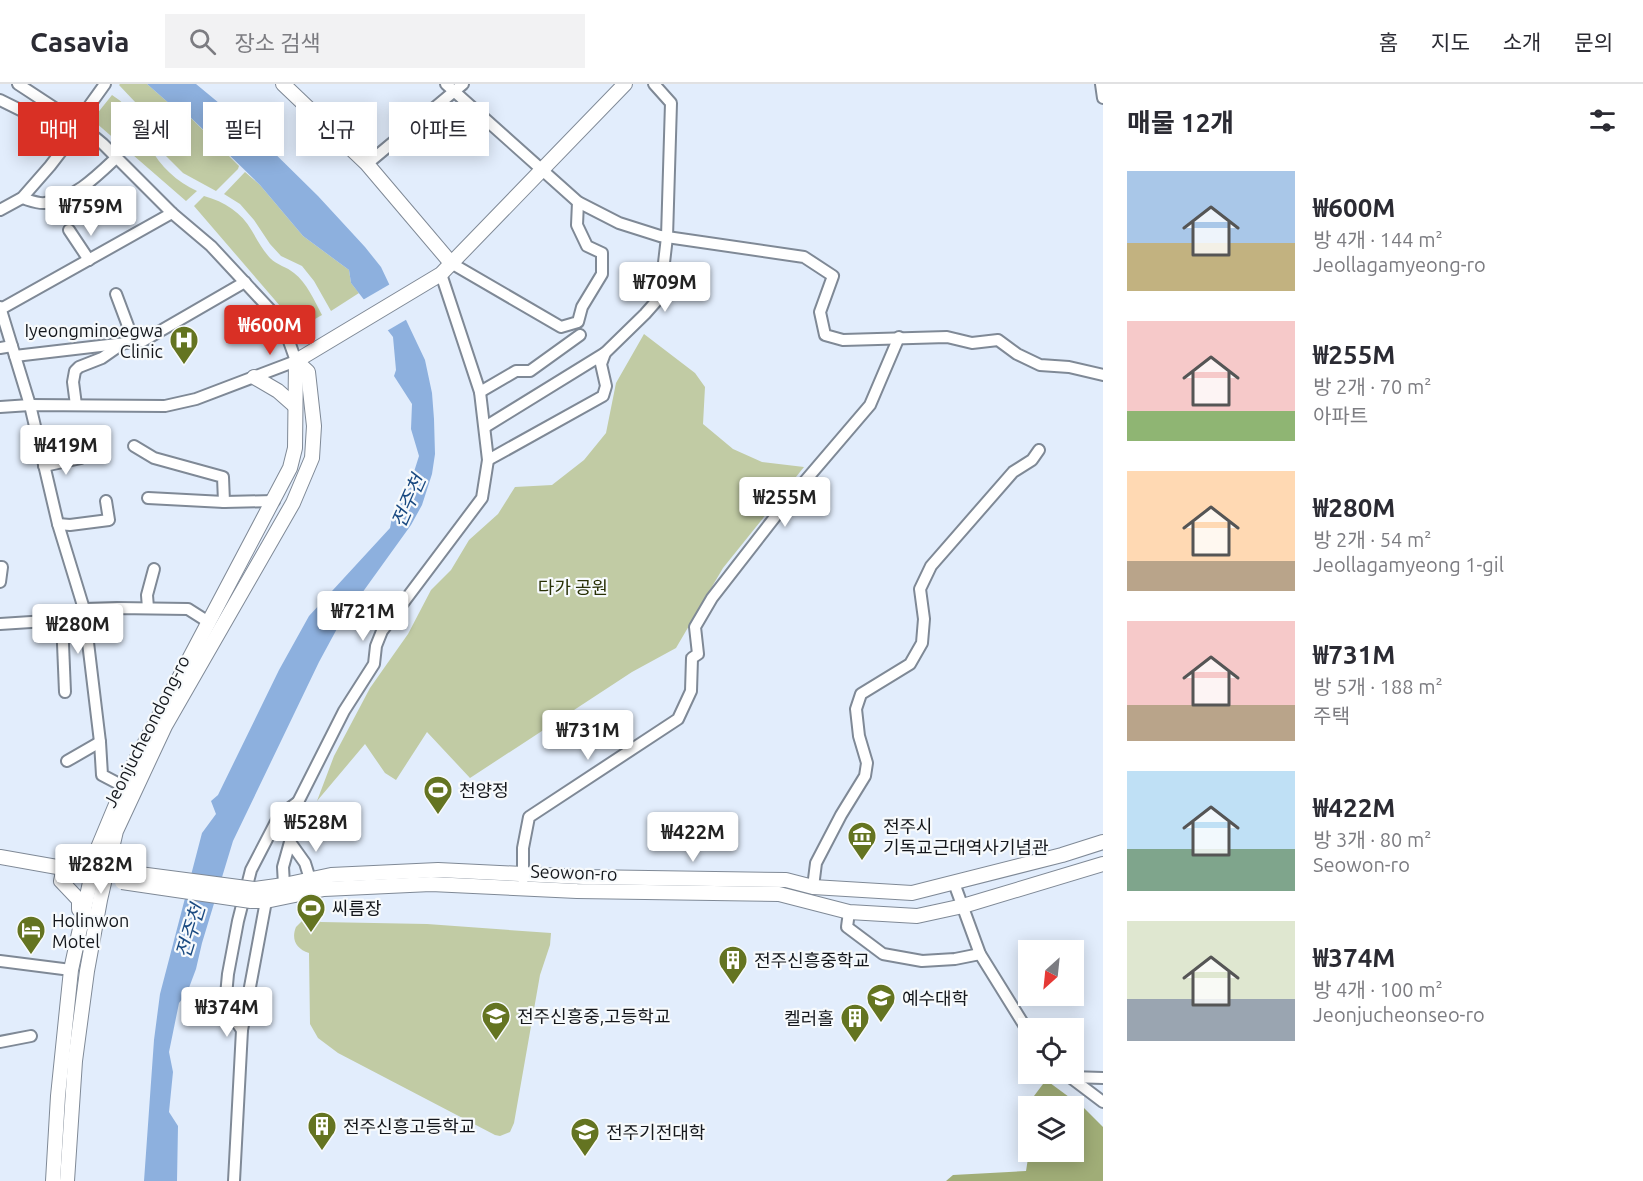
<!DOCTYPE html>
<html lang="ko">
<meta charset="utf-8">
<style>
:root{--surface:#fff;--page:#f2f2f3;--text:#2b2b33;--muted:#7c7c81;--line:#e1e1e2;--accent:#d93025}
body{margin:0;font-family:Ubuntu,"Noto Sans KR",sans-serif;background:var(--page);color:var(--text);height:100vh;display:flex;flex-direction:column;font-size:22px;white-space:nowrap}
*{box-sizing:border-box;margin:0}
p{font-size:20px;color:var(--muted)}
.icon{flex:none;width:33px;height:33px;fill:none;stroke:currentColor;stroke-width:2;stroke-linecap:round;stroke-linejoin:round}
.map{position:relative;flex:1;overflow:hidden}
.sheet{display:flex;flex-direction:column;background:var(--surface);width:540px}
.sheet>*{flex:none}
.hud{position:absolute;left:18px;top:18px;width:570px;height:54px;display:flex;gap:12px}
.needle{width:39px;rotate:207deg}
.fabs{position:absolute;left:1018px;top:856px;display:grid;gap:12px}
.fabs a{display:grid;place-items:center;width:66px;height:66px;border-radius:0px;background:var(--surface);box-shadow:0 3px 15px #0003;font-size:30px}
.price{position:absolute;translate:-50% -51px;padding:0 14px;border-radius:6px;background:#fff;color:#222;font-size:20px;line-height:39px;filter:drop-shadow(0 2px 3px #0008)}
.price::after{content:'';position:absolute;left:50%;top:36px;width:18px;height:14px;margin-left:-9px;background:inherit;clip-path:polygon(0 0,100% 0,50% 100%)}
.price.active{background:var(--accent);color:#fff}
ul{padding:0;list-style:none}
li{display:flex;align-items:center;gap:18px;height:150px;padding:0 24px}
li span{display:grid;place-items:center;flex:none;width:168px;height:120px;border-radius:0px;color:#555}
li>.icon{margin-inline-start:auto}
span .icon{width:72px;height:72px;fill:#fffc;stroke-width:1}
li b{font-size:26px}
h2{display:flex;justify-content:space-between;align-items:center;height:72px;padding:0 24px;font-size:26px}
.chip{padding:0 21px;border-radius:0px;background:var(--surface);box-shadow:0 3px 15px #0003;font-size:21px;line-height:54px}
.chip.active{background:var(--accent);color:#fff}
header{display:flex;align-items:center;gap:36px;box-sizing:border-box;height:84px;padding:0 30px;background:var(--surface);border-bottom:2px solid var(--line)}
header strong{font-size:28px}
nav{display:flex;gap:33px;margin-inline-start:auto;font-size:21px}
.search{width:420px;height:54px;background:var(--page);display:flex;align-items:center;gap:15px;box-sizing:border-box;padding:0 21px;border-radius:0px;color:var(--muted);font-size:22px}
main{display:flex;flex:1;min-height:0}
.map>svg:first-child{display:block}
</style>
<header>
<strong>Casavia</strong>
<div class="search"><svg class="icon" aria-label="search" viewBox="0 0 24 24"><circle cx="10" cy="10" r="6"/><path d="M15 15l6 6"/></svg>장소 검색</div>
<nav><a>홈</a><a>지도</a><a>소개</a><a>문의</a></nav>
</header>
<main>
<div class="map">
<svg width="1103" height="1097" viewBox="0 0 1103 1097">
<rect width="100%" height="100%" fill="#e2edfc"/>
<!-- green -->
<g fill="#c1cba4">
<path d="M 120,0 L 147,0 L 171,21 L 183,26 L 239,82 L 238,85 L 216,107 L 183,89 L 163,69 L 136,19 L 119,1 Z"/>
<path d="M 112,11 C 134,25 138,41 150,63 C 160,82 177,98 197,107 L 186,117 L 95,38 L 96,31 Z"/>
<path d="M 245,88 L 260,101 L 303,152 L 349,186 L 351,199 L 359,209 L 331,227 L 314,197 L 302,182 L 281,172 L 270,160 L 254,136 L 240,120 L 224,110 Z"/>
<path d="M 204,112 C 225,118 241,128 252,147 C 258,157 262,165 270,174 C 277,181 287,183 294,189 C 307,199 314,216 322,231 L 299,244 L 194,122 Z"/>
<path d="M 644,250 L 695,289 L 705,303 L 703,340 L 733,365 L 762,378 L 804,383 L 723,484 L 676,564 L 632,588 L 470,694 L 427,648 L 396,696 L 385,689 L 365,660 L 317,717 L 334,672 L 370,604 L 408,550 L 431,506 L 451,486 L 469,456 L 498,430 L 515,403 L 552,401 L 584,376 L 606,349 L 616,299 Z"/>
<path d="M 310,834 L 321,838 L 427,840 L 551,849 L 550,861 L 540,891 L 514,1039 L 510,1048 L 500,1052 L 495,1051 L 338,969 L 318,954 L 310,940 L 309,869 C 296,865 291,855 296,843 L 304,835 Z"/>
</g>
<!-- forest -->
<path fill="#a0ad77" d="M 1046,996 L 1084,1024 L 1103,1043 L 1103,1097 L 946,1097 L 953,1091 L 1026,1087 L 1029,1068 L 1074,1068 L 1074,1023 L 1033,1023 L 1031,1016 Z"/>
<!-- water -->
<path fill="#8db0de" d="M 147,0 L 196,0 L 248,43 L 318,112 L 365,163 L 381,183 L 425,276 L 432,309 L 434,335 L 435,370 L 432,390 L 422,421 L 411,441 L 339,541 L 319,578 L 233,757 L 202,859 L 196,885 L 187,909 L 179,919 L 169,968 L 173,988 L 169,1028 L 178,1042 L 177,1097 L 144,1097 L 154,956 L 160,910 L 202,749 L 216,730 L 211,717 L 218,711 L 279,586 L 309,532 L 390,444 L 393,428 L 406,413 L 419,372 L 411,345 L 412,320 L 394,292 L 396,286 L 393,253 L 351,199 L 349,186 L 303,152 L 260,101 L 183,26 L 171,21 Z"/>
<!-- pier -->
<path fill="#e2edfc" d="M 392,199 L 409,234 L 385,248 L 361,217 Z"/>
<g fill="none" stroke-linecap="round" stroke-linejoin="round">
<!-- minor casing -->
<g stroke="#7f8996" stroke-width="14">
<g id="minor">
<path d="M 446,0 L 578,118 L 619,139 L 660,152 L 804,173 L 833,192 L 820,228 L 825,251 L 843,256 L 947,253 L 972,259 L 998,256 L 1017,270 L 1040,281 L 1069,283 L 1103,291"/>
<path d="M 1101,0 L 1103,14"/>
<path d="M 0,16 L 73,52"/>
<path d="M 367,80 L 463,0"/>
<path d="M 22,114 C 29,116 38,120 45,119 C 74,115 96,93 116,74"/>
<path d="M 0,126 L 22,114 L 50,82 L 73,52 L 82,32 L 105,0"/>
<path d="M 69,146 L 89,176"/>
<path d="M 451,179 L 561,243 L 578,238 L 582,223 L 602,190 L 602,169 L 587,162 L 577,141 L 578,118"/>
<path d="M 116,210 L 134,258"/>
<path d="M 0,223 L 30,321 L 58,440 L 84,525 L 100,658 L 102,691 L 123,702"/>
<path d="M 1,225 L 172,129"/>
<path d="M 0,264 L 12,262"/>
<path d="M 15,272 L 143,257 L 245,198"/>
<path d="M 480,308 L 516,287 L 530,287 L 580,251"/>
<path d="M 76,321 L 73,298 L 75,287 L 79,283 L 102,274 L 122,260"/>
<path d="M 0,323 L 30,321 L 165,322 L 196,315 L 296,277 L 285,246 L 277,233 L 211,162 L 172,129 L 103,60 L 79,40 L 18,0"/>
<path d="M 485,343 L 605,269"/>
<path d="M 134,362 L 154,374 L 223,393 L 224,418"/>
<path d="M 488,376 L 603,312 L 606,302 L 601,280 L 605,269 L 645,230 L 660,213 L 667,153 L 671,19 L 654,0"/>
<path d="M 44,382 L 81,374"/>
<path d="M 148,414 L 224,418 L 274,417"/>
<path d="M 58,440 L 70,441 L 109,436 L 106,417"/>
<path d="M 0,483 L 2,483 L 0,498"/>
<path d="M 148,524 L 147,511 L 154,485"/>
<path d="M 62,536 L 65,608"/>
<path d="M 0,540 L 62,536 L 84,525 L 117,524 L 188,525 L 210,539"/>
<path d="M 67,677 L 100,658"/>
<path d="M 290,758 L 305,779 L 310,795"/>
<path d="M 523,795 L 523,764 L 529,733 L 678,635 L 691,607 L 692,574 L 698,570 L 695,543 L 712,514 L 782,424 L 870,321 L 899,253"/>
<path d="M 954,799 L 980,870 L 1029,949"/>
<path d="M 284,801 L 283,783 L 290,758 L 298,718 L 344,627 L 374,580 L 376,562 L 382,547 L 482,414 L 488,376 L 480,308 L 441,190"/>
<path d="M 813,803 L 816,779 L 841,731 L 865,692 L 867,679 L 859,652 L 856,625 L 861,610 L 910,580 L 922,559 L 924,535 L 920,505 L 931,482 L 1013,388 L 1032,376 L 1039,366"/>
<path d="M 849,828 L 847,843 L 883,870 L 922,877 L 955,875 L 980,870"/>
<path d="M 0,877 L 71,886"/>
<path d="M 242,946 L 225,922 L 228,890 L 238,837 L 251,786 L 279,732 L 298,718"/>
<path d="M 0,958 L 31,952"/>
<path d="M 1066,990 L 1103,1018"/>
<path d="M 1070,993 L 1103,994"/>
<path d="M 234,1097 L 242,946 L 266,817"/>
</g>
</g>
<!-- tertiary casing -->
<g stroke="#7f8996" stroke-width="16">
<g id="tertiary">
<path d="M 283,0 L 367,80 L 451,179"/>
<path d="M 296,277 L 441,190 L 625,0"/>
<path d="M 254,293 L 278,307 L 295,322"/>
<path d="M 0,773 L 91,789 L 98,792"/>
<path d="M 64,784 L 61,797 L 79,816 L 79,825 L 85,827"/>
<path d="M 254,805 L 284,801 L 331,791 L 438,786 L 583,793 L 786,796 L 813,803 L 912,809 L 1062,771 L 1103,758"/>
<path d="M 251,817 L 266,817 L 324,805 L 431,800 L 577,807 L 779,810 L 849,828 L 917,832 L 963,822 L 1103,780"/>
<path d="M 53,1097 L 58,1012 L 71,886 L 97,766 L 130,687 L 290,384 L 295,364 L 296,277"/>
<path d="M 67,1097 L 75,977 L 87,887 L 100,816 L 116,747 L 165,642 L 293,419 L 312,374 L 314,342 L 308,288 L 296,277"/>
</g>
</g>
<!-- minor -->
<use href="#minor" stroke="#fff" stroke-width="10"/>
<!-- tertiary -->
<use href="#tertiary" stroke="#fff" stroke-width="14"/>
<!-- tertiary-bridge casing -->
<g stroke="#7f8996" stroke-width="16" stroke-linecap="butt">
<g id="tertiary-bridge">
<path d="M 124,788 L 254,805"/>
<path d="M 122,798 L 251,817"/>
</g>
</g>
<!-- tertiary-bridge -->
<use href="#tertiary-bridge" stroke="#fff" stroke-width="14"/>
</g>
<!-- icons -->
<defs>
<g id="hospital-pin" transform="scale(1.5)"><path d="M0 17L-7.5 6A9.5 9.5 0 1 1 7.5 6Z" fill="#647421" stroke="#f7fafc"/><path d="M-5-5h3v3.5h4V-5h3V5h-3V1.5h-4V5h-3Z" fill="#fff"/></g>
<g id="stadium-pin" transform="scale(1.5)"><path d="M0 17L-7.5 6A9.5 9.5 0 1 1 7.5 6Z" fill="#647421" stroke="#f7fafc"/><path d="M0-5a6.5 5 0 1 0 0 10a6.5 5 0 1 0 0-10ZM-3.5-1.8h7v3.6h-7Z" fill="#fff"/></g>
<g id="museum-pin" transform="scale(1.5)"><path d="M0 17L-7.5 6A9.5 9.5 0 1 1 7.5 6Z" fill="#647421" stroke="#f7fafc"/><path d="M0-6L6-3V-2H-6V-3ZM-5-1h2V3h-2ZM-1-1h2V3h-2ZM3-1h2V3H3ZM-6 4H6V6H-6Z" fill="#fff"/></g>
<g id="hotel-pin" transform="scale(1.5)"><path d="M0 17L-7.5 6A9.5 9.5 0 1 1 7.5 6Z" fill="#647421" stroke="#f7fafc"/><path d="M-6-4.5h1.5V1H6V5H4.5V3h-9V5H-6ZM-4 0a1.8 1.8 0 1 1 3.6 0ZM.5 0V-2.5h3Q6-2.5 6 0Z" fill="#fff"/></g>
<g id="building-pin" transform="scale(1.5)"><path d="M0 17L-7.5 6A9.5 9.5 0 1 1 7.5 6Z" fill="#647421" stroke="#f7fafc"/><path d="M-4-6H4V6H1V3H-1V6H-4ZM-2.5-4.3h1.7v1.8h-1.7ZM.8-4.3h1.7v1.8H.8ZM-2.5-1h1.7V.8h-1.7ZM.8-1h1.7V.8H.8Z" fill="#fff"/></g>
<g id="university-pin" transform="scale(1.5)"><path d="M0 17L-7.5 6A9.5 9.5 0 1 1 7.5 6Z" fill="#647421" stroke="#f7fafc"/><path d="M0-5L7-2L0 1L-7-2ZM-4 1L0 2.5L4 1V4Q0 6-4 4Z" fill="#fff"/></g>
<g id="school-pin" transform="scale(1.5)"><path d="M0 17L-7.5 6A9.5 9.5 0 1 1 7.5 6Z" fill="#647421" stroke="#f7fafc"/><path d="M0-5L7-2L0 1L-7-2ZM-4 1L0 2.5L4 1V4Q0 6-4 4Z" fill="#fff"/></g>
</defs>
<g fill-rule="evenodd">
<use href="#hospital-pin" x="184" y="256"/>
<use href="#stadium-pin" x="438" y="706"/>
<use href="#museum-pin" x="862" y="752"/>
<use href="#stadium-pin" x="311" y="824"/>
<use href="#hotel-pin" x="31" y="846"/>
<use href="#building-pin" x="733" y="876"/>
<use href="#university-pin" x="881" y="914"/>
<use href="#school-pin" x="496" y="932"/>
<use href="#building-pin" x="855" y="934"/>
<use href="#building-pin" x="322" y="1042"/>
<use href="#university-pin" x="585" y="1048"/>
</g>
<g text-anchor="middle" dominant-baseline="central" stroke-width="4.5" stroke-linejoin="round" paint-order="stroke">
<!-- poi labels -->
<g font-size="18" fill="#14171c" stroke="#f7fafc" text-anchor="start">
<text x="163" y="246" text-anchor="end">Iyeongminoegwa<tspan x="163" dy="21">Clinic</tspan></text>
<text x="459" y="706">천양정</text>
<text x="883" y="742">전주시<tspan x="883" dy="21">기독교근대역사기념관</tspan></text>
<text x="332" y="824">씨름장</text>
<text x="52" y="836">Holinwon<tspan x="52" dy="21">Motel</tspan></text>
<text x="754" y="876">전주신흥중학교</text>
<text x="902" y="914">예수대학</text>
<text x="517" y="932">전주신흥중,고등학교</text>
<text x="834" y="934" text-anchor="end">켈러홀</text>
<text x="343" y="1042">전주신흥고등학교</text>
<text x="606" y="1048">전주기전대학</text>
</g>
<!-- park labels -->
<g font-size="18" fill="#283005" stroke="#f7fafc">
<text x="573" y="503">다가 공원</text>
</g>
<!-- street labels -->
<g font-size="18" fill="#14171c" stroke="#f7fafc">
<text transform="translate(146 647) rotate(-63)">Jeonjucheondong-ro</text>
<text transform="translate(574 788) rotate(2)">Seowon-ro</text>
</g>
<!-- water labels -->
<g font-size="20" font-style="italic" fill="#1a4a81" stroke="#f7fafc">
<text transform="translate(408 417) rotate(-66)">전주천</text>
<text transform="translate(190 847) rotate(-73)">전주천</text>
</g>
</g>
</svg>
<div class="fabs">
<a><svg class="needle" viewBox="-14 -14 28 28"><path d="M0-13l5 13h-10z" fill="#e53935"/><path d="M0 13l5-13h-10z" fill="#7c7c81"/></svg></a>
<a><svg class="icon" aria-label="locate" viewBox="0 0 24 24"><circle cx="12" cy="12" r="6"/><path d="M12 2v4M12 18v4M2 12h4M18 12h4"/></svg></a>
<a><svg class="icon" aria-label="layers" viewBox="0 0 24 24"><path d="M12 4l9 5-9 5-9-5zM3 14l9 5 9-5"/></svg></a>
</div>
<b class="price" style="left:91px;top:153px">₩759M</b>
<b class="price" style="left:665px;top:229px">₩709M</b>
<b class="price active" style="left:270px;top:272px">₩600M</b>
<b class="price" style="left:66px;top:392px">₩419M</b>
<b class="price" style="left:785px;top:444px">₩255M</b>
<b class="price" style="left:363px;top:558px">₩721M</b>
<b class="price" style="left:78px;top:571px">₩280M</b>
<b class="price" style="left:588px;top:677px">₩731M</b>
<b class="price" style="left:316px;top:769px">₩528M</b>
<b class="price" style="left:693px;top:779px">₩422M</b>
<b class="price" style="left:101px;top:811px">₩282M</b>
<b class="price" style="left:227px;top:954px">₩374M</b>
<div class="hud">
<a class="chip active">매매</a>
<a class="chip">월세</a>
<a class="chip">필터</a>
<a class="chip">신규</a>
<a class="chip">아파트</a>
</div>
</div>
<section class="sheet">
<h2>매물 12개<svg class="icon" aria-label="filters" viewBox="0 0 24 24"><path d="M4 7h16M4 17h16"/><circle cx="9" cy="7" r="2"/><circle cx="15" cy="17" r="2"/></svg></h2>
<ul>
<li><span style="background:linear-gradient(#a9c7e8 60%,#c2b280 0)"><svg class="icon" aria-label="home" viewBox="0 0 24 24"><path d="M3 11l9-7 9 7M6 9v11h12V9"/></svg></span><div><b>₩600M</b><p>방 4개 · 144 m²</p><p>Jeollagamyeong-ro</p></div></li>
<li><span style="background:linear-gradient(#f6c9c9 75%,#8fb573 0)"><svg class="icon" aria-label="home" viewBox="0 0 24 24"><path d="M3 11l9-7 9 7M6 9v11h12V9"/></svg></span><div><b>₩255M</b><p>방 2개 · 70 m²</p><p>아파트</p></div></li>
<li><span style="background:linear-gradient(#ffd9b3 75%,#b9a48a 0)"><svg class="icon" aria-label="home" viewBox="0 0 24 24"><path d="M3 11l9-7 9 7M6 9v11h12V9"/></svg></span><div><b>₩280M</b><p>방 2개 · 54 m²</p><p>Jeollagamyeong 1-gil</p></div></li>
<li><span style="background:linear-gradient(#f6c9c9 70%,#b9a48a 0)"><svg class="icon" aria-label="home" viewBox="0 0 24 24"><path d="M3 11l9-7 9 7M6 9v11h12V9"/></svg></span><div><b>₩731M</b><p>방 5개 · 188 m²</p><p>주택</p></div></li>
<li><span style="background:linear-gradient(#bfe0f5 65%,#7fa58c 0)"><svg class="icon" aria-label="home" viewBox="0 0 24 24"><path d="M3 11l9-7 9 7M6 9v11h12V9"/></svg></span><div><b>₩422M</b><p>방 3개 · 80 m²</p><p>Seowon-ro</p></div></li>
<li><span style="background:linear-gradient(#dfe7d0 65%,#9aa5b1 0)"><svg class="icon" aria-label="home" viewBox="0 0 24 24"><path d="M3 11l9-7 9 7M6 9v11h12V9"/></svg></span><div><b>₩374M</b><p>방 4개 · 100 m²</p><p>Jeonjucheonseo-ro</p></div></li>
</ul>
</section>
</main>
